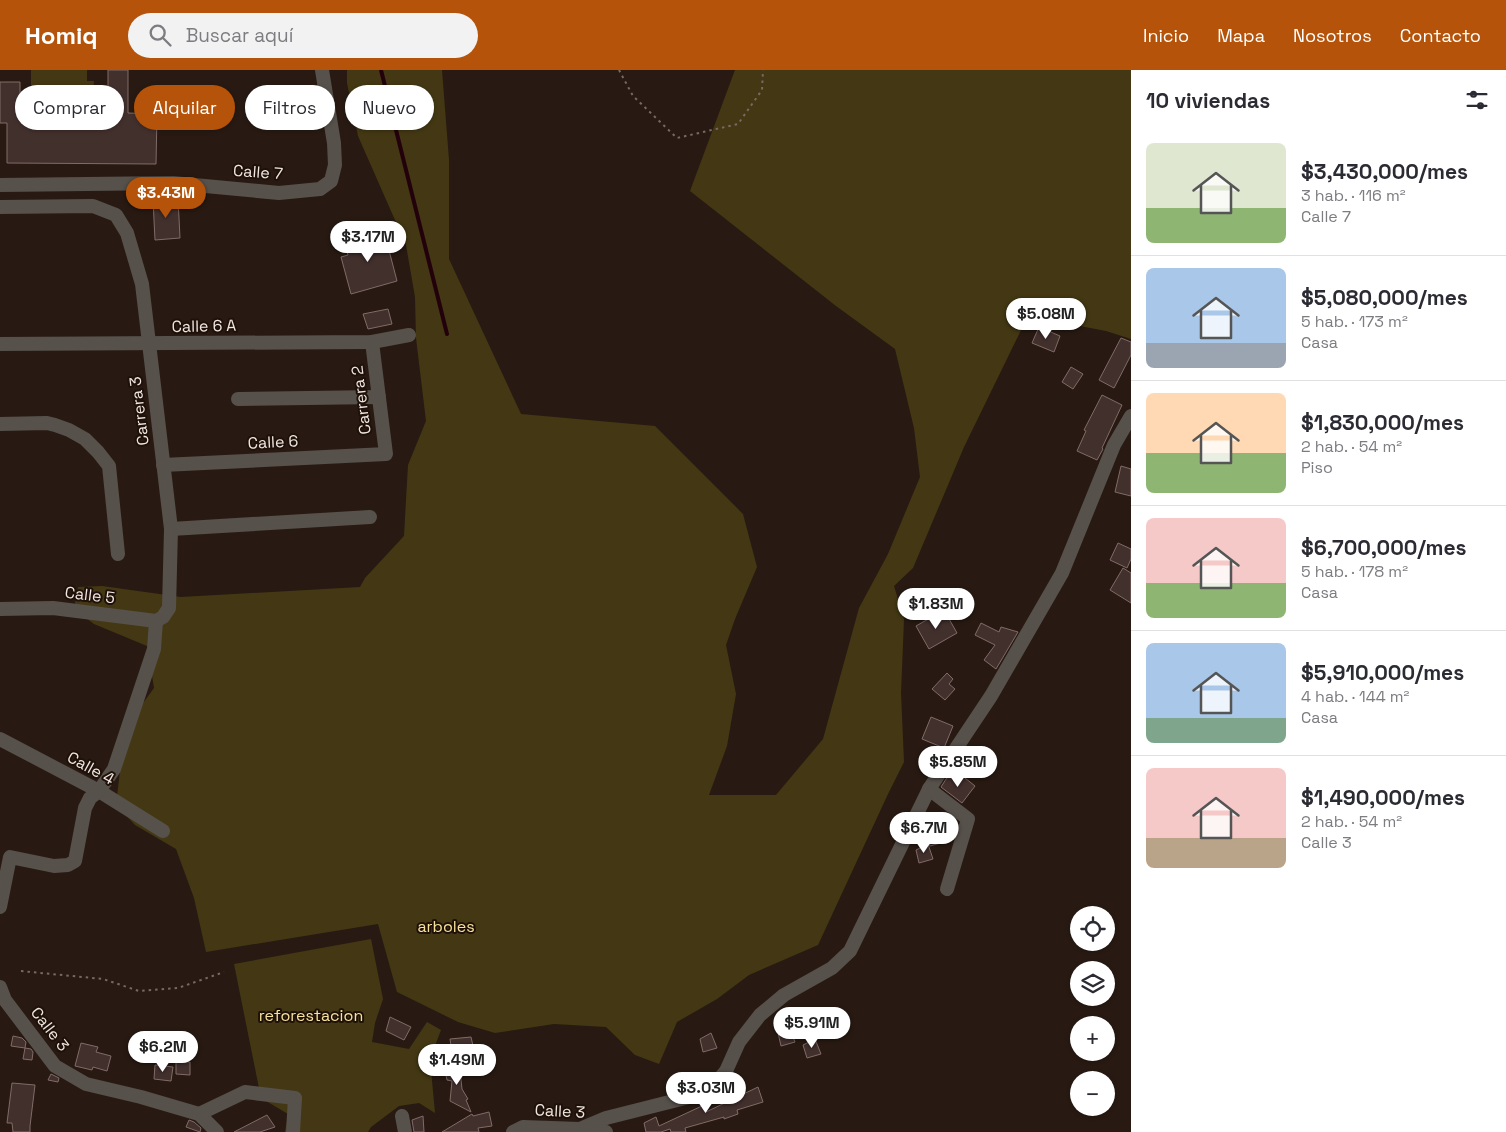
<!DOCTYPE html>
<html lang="es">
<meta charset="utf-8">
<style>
:root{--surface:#fff;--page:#f2f2f3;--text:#2b2b33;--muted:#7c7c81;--line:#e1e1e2;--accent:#b45309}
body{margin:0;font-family:"Space Grotesk",sans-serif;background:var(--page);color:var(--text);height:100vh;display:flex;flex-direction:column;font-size:19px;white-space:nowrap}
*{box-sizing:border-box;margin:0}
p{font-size:16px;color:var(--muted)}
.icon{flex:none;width:28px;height:28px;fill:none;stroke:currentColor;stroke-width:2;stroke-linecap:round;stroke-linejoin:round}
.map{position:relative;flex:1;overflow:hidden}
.details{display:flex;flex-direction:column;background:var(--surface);width:375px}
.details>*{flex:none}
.hud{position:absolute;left:15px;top:15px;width:475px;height:45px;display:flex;gap:10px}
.buttons{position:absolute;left:1070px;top:836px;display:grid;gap:10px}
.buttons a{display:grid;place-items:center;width:45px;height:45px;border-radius:50%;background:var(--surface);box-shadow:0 1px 4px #0004;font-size:25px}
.price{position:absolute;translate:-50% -42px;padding:0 11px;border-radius:18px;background:#fff;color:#222;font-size:16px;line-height:32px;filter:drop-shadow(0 1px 2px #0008)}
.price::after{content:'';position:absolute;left:50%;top:30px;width:15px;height:11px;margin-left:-8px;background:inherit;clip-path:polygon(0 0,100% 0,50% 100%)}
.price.active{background:var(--accent);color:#fff}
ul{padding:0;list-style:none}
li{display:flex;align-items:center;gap:15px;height:125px;padding:0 15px}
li+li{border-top:1px solid var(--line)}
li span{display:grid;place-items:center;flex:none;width:140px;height:100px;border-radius:8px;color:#555}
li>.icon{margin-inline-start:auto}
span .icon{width:60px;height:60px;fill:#fffc;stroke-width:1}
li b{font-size:21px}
h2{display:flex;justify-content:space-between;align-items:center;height:60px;padding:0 15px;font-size:21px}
.chip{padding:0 18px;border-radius:22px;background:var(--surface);box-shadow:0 1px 4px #0004;font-size:18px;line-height:45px}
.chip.active{background:var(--accent);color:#fff}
header{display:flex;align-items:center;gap:30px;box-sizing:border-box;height:70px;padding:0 25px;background:var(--accent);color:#fff}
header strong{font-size:24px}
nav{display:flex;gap:28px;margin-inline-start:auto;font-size:18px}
.search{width:350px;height:45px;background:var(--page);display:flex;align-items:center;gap:12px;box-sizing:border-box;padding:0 18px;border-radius:28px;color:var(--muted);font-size:19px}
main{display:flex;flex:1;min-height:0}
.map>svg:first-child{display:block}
</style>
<header>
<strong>Homiq</strong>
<div class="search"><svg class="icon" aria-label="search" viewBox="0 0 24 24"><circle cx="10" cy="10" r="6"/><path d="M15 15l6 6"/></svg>Buscar aquí</div>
<nav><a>Inicio</a><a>Mapa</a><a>Nosotros</a><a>Contacto</a></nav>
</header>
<main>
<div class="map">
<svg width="1131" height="1062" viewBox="0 0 1131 1062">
<rect width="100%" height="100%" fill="#281a12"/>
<!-- green -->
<g fill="#433813">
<path d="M 31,0 L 87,0 L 87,11 L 94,11 L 93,23 L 75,41 L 45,40 L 44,34 L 31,24 Z"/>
<path d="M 347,0 L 442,0 L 449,90 L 449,189 L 521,344 L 655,356 L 743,444 L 757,497 L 735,549 L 726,575 L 736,624 L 727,676 L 709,725 L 776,725 L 823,669 L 859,538 L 888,484 L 920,407 L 914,358 L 895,279 L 836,236 L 690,121 L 735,0 L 1131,0 L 1131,269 L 1106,261 L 1080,256 L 1024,254 L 964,377 L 913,498 L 894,516 L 904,549 L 901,623 L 904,692 L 888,724 L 818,875 L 749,905 L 717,929 L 677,952 L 659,994 L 635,985 L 606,957 L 554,954 L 495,963 L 458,952 L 397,922 L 378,854 L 206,882 L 194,828 L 176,779 L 135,755 L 116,735 L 120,701 L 133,647 L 154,618 L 147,576 L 94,554 L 74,539 L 78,517 L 102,516 L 181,527 L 360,517 L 365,508 L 404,466 L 408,395 L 426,351 L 416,268 L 415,227 L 406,175 L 358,66 L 347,13 Z"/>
<path d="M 371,869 L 383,929 L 375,953 L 372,972 L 409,979 L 427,952 L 441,960 L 430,989 L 435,1043 L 419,1033 L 399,1036 L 371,1057 L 368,1062 L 285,1062 L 288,1044 L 261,1028 L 234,894 Z"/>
</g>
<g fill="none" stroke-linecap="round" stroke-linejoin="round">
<!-- stream -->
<path stroke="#23010c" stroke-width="4" d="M 381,0 L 447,264"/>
</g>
<!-- building -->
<g fill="#42302d" stroke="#806b69">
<path d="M 108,0 L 128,0 L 128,43 L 157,44 L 156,94 L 7,93 L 7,53 L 0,53 L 0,12 L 20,12 L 20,40 L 108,41 Z"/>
<path d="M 178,128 L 180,168 L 155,170 L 153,130 Z"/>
<path d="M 370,162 L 372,169 L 385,165 L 397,211 L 351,224 L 341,187 L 348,185 L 343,169 Z"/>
<path d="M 388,239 L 392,254 L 368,259 L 363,244 Z"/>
<path d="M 1039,257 L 1060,266 L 1054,282 L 1032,273 Z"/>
<path d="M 1121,268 L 1131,272 L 1131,285 L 1114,318 L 1099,310 Z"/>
<path d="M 1071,297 L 1083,304 L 1073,319 L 1062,312 Z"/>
<path d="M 1102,325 L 1122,335 L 1102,378 L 1103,379 L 1097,390 L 1077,381 L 1086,361 L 1084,360 Z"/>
<path d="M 1121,396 L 1131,399 L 1131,426 L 1115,422 Z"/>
<path d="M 1118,473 L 1131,479 L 1131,489 L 1127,498 L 1110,490 Z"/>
<path d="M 1123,498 L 1131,503 L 1131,533 L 1110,520 Z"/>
<path d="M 944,540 L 957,563 L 929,579 L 916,556 Z"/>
<path d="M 981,553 L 999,562 L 1001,557 L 1018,562 L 996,599 L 984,590 L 995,575 L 975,565 Z"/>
<path d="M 947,603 L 953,609 L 949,614 L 955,619 L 945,630 L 932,619 Z"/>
<path d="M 931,647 L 953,656 L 944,678 L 922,669 Z"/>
<path d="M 960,704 L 975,716 L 962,733 L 941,717 L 948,706 L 954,710 Z"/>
<path d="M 946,743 L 952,748 L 955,757 L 941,761 L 938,747 Z"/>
<path d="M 938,757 L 944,772 L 930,776 L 926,763 Z"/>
<path d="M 928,774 L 933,789 L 919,793 L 916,780 Z"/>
<path d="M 390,947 L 411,957 L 404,970 L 386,961 Z"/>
<path d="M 789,957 L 795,972 L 781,976 L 778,963 Z"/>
<path d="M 711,963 L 717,978 L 703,982 L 700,969 Z"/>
<path d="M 13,966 L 22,968 L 26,972 L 25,978 L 11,976 Z"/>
<path d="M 471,967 L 474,980 L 452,983 L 450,969 Z"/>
<path d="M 815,969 L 821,984 L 807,988 L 803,975 Z"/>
<path d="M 81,973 L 98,977 L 96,982 L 111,986 L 107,1001 L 93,997 L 92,1000 L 75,996 Z"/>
<path d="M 25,978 L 31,979 L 33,982 L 32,990 L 23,989 Z"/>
<path d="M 455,990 L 459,990 L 462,1019 L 468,1029 L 466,1030 L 471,1042 L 450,1031 L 452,1011 L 447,1010 L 444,997 L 454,997 Z"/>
<path d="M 176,992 L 190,992 L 190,1005 L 176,1004 Z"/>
<path d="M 155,995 L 173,997 L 171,1011 L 154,1009 Z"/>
<path d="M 51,1004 L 59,1008 L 58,1012 L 48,1010 Z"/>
<path d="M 12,1013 L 35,1015 L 30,1056 L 30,1062 L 13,1062 L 12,1053 L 7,1053 Z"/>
<path d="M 758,1017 L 763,1032 L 737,1040 L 738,1044 L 724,1049 L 724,1047 L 685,1058 L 686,1062 L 671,1062 L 670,1059 L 661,1062 L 646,1062 L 644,1053 L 656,1047 L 659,1056 L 704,1035 L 706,1042 Z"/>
<path d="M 489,1042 L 492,1056 L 478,1058 L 479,1062 L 442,1062 L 472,1044 L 473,1046 Z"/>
<path d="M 267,1045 L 275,1057 L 260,1062 L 234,1062 Z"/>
<path d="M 423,1046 L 424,1062 L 414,1062 L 412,1050 Z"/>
<path d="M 189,1050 L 194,1052 L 201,1058 L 200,1062 L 186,1057 Z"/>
</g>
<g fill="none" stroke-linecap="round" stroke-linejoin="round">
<!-- path -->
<g stroke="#766a63" stroke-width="2" stroke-dasharray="2.5 4" stroke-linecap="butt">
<path d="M 619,0 L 633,26 L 677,68 L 738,54 L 762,20 L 763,0"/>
<path d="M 21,901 L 103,909 L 139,921 L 178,918 L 224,902"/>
</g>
<!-- street -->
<g stroke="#57514b" stroke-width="14">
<path d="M 0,115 L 173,113 L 279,123 L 320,119 L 331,111 L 335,95 L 334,73 L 322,0"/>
<path d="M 0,137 L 93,136 L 116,145 L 127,163 L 142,214 L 171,459 L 169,538 L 163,547 L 156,551 L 53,538 L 0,539"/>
<path d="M 0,274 L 372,272 L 409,265"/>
<path d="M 238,329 L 379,327"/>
<path d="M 0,354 L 47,353 L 55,355 L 69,360 L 85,369 L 98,382 L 109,396 L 118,484"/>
<path d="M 163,395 L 386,384 L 372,272"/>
<path d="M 171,459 L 370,447"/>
<path d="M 0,669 L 99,721 L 163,761"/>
<path d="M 929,719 L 968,749 L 947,819"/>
<path d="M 0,837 L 10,787 L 54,796 L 68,795 L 75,791 L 85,738 L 90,728 L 99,721 L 114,699 L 154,579 L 156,551"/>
<path d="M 0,917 L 5,930 L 55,996 L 86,1014 L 141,1027 L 199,1044 L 217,1062"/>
<path d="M 199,1044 L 245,1022 L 295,1028 L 293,1062"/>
<path d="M 402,1046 L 405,1062"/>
<path d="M 580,1059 L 606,1048 L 709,1022 L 726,1001 L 739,972 L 760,945 L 784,925 L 832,898 L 850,881 L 929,719 L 991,626 L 1062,503 L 1114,375 L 1131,346"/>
<path d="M 513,1062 L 523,1057 L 580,1059 L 606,1062"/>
</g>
</g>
<g text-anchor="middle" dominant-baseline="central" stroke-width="4" stroke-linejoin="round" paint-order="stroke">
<!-- street labels -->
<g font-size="16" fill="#f1e6e1" stroke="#1e1109">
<text transform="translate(258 102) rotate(4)">Calle 7</text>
<text transform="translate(204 256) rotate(-1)">Calle 6 A</text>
<text transform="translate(361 330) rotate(-97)">Carrera 2</text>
<text transform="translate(139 341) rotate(-97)">Carrera 3</text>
<text transform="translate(273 372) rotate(-3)">Calle 6</text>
<text transform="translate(90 525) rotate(7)">Calle 5</text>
<text transform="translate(91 698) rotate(29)">Calle 4</text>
<text transform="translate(50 959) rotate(52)">Calle 3</text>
<text transform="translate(560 1041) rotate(3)">Calle 3</text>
</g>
<!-- park labels -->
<g font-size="16" fill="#f8e19a" stroke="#1e1109">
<text x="446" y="856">arboles</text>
<text x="311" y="945">reforestacion</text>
</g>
</g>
</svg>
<div class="buttons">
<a><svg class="icon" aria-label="locate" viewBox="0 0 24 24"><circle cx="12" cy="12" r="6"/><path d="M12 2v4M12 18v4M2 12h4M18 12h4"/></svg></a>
<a><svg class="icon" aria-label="layers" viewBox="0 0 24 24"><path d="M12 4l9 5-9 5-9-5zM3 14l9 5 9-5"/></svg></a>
<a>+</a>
<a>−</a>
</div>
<b class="price active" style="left:166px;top:149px">$3.43M</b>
<b class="price" style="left:368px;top:193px">$3.17M</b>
<b class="price" style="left:1046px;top:270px">$5.08M</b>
<b class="price" style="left:936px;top:560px">$1.83M</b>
<b class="price" style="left:958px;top:718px">$5.85M</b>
<b class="price" style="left:924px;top:784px">$6.7M</b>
<b class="price" style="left:812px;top:979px">$5.91M</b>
<b class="price" style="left:163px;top:1003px">$6.2M</b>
<b class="price" style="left:457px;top:1016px">$1.49M</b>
<b class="price" style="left:706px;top:1044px">$3.03M</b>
<div class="hud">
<a class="chip">Comprar</a>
<a class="chip active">Alquilar</a>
<a class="chip">Filtros</a>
<a class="chip">Nuevo</a>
</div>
</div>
<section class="details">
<h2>10 viviendas<svg class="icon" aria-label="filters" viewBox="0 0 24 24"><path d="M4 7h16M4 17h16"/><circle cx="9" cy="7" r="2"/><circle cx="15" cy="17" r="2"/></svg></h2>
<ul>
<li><span style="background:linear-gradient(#dfe7d0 65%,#8fb573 0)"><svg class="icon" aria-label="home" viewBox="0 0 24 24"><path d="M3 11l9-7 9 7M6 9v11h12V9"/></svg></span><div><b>$3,430,000/mes</b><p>3 hab. · 116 m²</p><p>Calle 7</p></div></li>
<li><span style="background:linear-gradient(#a9c7e8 75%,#9aa5b1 0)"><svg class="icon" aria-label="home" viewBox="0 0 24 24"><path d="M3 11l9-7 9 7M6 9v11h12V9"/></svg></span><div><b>$5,080,000/mes</b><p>5 hab. · 173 m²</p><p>Casa</p></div></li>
<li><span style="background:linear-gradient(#ffd9b3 60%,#8fb573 0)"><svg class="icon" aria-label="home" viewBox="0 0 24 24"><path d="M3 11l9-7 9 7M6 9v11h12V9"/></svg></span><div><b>$1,830,000/mes</b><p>2 hab. · 54 m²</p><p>Piso</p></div></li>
<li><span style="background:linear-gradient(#f6c9c9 65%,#8fb573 0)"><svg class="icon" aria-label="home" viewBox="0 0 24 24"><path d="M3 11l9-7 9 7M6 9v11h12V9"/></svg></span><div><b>$6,700,000/mes</b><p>5 hab. · 178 m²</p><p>Casa</p></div></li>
<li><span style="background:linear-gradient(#a9c7e8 75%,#7fa58c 0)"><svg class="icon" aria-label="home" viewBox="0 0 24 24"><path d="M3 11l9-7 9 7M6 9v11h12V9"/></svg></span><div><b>$5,910,000/mes</b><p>4 hab. · 144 m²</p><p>Casa</p></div></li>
<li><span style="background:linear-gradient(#f6c9c9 70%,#b9a48a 0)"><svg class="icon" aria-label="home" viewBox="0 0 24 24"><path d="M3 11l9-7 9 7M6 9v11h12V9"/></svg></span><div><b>$1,490,000/mes</b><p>2 hab. · 54 m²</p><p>Calle 3</p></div></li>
</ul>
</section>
</main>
